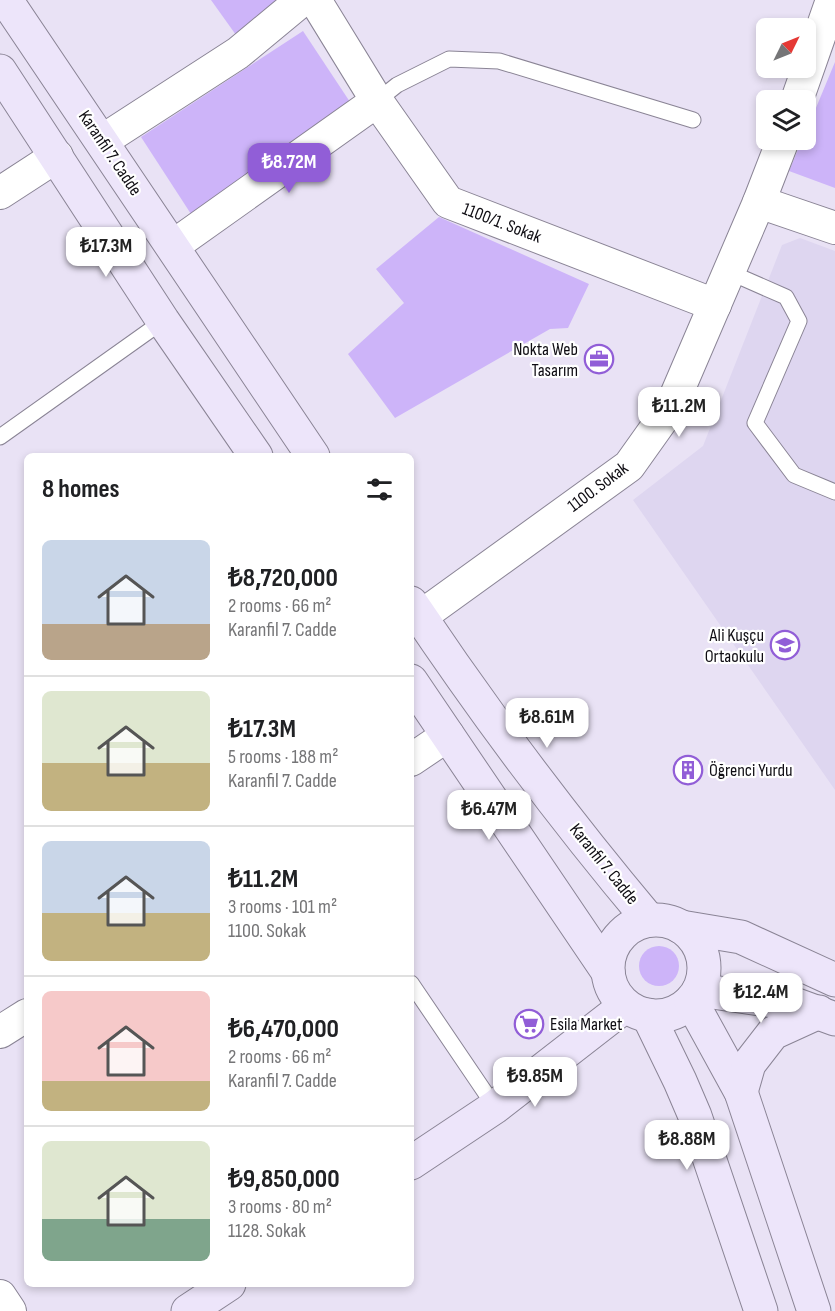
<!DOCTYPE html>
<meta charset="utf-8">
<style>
:root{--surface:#fff;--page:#f6f6f6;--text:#202124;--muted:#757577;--line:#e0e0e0;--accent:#915ed7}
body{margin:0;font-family:"Sofia Sans Condensed",sans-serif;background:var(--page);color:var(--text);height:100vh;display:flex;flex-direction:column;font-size:22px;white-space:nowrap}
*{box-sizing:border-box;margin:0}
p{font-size:20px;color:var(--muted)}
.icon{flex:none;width:33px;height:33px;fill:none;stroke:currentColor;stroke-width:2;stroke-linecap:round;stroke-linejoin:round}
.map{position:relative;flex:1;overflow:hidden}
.side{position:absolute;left:24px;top:453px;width:390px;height:834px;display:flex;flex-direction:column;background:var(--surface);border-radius:9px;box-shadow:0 3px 9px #0003}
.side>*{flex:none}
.needle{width:39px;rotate:47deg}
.buttons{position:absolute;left:756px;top:18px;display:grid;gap:12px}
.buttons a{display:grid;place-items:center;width:60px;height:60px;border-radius:9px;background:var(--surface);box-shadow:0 3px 9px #0003;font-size:30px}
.price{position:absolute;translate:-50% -51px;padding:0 14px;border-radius:12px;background:#fff;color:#222;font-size:20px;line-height:39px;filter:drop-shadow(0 2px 3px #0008)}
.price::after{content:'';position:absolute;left:50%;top:36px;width:18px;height:14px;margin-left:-9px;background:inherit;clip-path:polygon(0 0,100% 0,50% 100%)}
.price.active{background:var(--accent);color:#fff}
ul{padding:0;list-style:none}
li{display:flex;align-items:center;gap:18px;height:150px;padding:0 18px}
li+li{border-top:2px solid var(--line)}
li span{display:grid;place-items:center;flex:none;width:168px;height:120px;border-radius:9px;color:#555}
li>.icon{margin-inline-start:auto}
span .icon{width:72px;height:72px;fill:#fffc;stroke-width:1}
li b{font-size:26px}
h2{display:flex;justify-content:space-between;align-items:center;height:72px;padding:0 18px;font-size:26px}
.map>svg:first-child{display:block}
</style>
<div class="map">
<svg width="835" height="1311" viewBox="0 0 835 1311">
<rect width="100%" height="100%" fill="#e9e2f5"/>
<!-- built -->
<path fill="#ded6f0" d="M 800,238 L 835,251 L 835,790 L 633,500 L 703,446 L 782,245 Z"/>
<!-- green -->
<g fill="#cdb4f9">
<path d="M 211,0 L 277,0 L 236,35 Z"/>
<path d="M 303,31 L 354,108 L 191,214 L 141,137 Z"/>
<path d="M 835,62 L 835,188 L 789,171 L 802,140 L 806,140 L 806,132 Z"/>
<path d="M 439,217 L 589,284 L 568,328 L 550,329 L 395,418 L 348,354 L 404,303 L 376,269 Z"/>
<circle cx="659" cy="966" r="20"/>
</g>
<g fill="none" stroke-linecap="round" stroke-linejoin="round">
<!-- lane casing -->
<g stroke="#8a8495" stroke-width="17">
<g id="lane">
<path d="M 377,101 L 397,85 L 449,59 L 499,61 L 693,120"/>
<path d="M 729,272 L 786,297 L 799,321 L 755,423 L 794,475 L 835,492"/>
<path d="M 0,437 L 163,321"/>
<path d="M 411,983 L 495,1107"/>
</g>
</g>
<!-- street casing -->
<g stroke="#8a8495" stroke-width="34">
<g id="street">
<path d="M 315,0 L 377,101 L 448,202 L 715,305"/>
<path d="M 797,100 L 832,0"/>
<path d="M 102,141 L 238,53 L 302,0"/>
<path d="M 0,193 L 57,156"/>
<path d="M 759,202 L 835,228"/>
<path d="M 173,246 L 377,101"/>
<path d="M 420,617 L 629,466 L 671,407 L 759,202 L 783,140"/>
<path d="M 411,760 L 448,735"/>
<path d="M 0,1032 L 27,1015"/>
<path d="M 0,1296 L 10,1311"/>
</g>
</g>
<!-- secondary casing -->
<g stroke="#8a8495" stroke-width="35">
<g id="secondary">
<path d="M 6,0 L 313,456"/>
<path d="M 0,71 L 163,321 L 256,456"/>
<path d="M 411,603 C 484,712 564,819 649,920"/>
<path d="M 411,681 L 608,972"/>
<circle cx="656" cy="968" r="48"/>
<path d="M 681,927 L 741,937 L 835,980"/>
<path d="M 699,990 L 794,1004 L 835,1019"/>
<path d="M 691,1001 L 741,1092 L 814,1311"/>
<path d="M 648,1015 L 680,1081 L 695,1116 L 761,1311"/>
<path d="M 741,1092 L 749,1064 L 773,1033 L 819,1012"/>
<path d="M 411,1163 L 495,1107 L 625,1006"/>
<path d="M 188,1311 L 229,1284"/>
</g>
</g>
<!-- lane -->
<use href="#lane" stroke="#fff" stroke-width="15"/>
<!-- street -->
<use href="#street" stroke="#fff" stroke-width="32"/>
<!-- secondary -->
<use href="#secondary" stroke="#ede5fa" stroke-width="33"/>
</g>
<!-- icons -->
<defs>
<g id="office-ring" transform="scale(1.5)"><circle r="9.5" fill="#fff" stroke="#915ed7" stroke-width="1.5"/><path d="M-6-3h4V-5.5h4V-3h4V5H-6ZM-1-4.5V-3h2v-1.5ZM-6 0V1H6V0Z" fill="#915ed7"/></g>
<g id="school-ring" transform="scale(1.5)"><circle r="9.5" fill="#fff" stroke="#915ed7" stroke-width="1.5"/><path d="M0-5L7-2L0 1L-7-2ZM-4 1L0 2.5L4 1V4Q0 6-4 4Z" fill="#915ed7"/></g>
<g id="building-ring" transform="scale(1.5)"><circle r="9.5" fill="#fff" stroke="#915ed7" stroke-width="1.5"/><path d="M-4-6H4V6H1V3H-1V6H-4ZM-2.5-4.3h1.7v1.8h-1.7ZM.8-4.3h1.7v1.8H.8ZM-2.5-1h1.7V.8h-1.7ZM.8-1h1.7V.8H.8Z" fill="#915ed7"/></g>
<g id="supermarket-ring" transform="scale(1.5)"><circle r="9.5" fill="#fff" stroke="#915ed7" stroke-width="1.5"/><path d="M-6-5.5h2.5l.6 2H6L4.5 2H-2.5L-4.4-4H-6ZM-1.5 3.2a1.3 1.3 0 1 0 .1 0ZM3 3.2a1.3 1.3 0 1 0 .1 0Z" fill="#915ed7"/></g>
</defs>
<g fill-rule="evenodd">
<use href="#office-ring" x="599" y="359"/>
<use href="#school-ring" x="785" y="645"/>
<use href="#building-ring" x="688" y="770"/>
<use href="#supermarket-ring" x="529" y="1024"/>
</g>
<g text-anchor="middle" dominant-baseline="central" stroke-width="4.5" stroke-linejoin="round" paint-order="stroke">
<!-- street labels -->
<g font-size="18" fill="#0f0d13" stroke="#fff">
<text transform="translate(110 153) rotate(56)">Karanfil 7. Cadde</text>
<text transform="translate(502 223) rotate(21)">1100/1. Sokak</text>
<text transform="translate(598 487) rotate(-37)">1100. Sokak</text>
<text transform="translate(604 864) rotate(51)">Karanfil 7. Cadde</text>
</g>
<!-- poi labels -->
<g font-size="18" fill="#0f0d13" stroke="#fff" text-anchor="end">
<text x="578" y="349">Nokta Web<tspan x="578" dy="21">Tasarım</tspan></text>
<text x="764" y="635">Ali Kuşçu<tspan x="764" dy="21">Ortaokulu</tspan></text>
<text x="709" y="770" text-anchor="start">Öğrenci Yurdu</text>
<text x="550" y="1024" text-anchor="start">Esila Market</text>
</g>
</g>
</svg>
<div class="buttons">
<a><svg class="needle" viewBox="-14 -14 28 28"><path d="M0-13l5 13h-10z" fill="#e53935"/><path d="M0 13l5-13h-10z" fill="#757577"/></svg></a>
<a><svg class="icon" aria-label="layers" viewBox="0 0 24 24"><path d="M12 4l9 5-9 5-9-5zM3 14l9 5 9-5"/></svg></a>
</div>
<b class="price active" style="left:289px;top:194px">₺8.72M</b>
<b class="price" style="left:106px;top:278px">₺17.3M</b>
<b class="price" style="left:679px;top:438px">₺11.2M</b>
<b class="price" style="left:547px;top:749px">₺8.61M</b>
<b class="price" style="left:489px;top:841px">₺6.47M</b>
<b class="price" style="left:761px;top:1024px">₺12.4M</b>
<b class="price" style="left:535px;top:1108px">₺9.85M</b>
<b class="price" style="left:687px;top:1171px">₺8.88M</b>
<section class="side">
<h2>8 homes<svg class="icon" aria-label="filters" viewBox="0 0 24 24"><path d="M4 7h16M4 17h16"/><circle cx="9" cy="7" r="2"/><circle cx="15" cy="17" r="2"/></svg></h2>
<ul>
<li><span style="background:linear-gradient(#c9d6e8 70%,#b9a48a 0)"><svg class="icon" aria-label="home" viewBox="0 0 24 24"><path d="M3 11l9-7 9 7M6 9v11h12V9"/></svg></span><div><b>₺8,720,000</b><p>2 rooms · 66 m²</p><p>Karanfil 7. Cadde</p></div></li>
<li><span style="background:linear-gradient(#dfe7d0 60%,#c2b280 0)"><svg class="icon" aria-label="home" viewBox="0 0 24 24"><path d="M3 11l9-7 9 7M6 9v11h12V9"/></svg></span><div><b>₺17.3M</b><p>5 rooms · 188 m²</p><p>Karanfil 7. Cadde</p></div></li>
<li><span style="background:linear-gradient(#c9d6e8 60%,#c2b280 0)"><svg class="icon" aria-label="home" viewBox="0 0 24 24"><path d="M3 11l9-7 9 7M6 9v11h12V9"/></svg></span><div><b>₺11.2M</b><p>3 rooms · 101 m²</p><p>1100. Sokak</p></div></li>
<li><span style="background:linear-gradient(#f6c9c9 75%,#c2b280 0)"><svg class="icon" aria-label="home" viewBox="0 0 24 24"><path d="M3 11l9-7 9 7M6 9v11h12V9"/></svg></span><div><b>₺6,470,000</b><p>2 rooms · 66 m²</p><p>Karanfil 7. Cadde</p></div></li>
<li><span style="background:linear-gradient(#dfe7d0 65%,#7fa58c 0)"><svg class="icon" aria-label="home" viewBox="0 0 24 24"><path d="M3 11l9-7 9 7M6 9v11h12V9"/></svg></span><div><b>₺9,850,000</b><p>3 rooms · 80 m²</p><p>1128. Sokak</p></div></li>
</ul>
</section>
</div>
